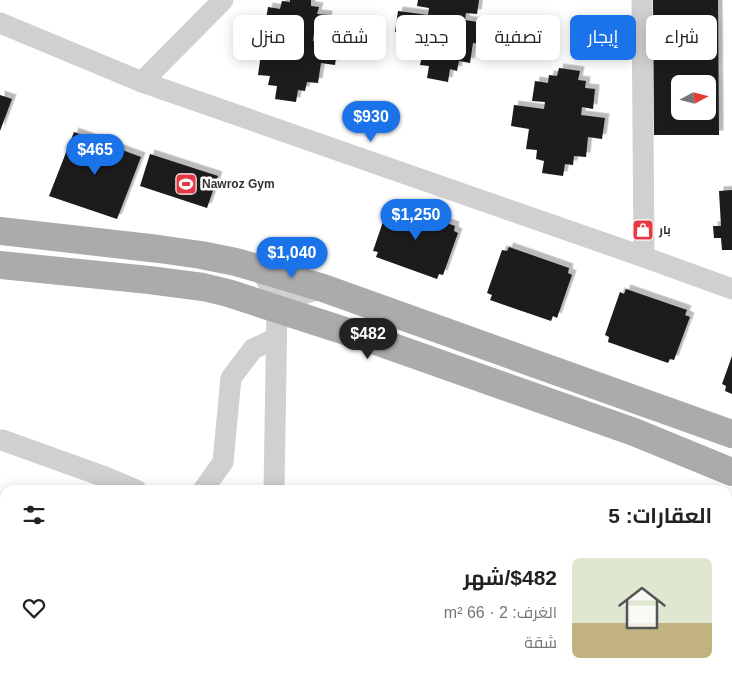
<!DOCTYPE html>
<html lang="ar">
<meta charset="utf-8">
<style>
:root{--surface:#fff;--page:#f6f6f6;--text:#222;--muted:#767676;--accent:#1a73e8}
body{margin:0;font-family:Helvetica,Cairo,sans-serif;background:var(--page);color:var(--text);direction:rtl;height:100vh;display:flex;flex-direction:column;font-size:19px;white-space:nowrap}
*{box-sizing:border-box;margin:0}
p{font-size:16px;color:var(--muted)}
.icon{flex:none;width:28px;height:28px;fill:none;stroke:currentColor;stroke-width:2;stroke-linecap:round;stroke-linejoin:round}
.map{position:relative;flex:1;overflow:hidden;direction:ltr}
.details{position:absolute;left:0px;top:485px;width:732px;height:196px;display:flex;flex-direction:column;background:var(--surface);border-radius:15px 15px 0 0;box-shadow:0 2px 12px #0003;direction:rtl}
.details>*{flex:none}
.banner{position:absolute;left:15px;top:15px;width:702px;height:45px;direction:rtl;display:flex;gap:10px}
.needle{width:32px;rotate:83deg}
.buttons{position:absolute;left:671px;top:75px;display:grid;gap:10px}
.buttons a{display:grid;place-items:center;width:45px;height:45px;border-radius:8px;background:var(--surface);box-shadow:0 2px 12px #0003;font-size:25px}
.price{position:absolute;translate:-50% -42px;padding:0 11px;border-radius:18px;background:var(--accent);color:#fff;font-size:16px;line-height:32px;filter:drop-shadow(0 1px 2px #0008)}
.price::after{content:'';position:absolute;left:50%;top:30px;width:15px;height:11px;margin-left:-8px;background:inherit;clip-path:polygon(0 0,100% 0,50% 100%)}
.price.active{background:#222;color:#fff}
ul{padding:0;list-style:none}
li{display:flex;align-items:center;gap:15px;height:125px;padding:0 20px}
li span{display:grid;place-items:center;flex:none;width:140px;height:100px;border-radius:8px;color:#555}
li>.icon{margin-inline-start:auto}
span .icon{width:60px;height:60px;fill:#fffc;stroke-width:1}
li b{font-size:21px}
h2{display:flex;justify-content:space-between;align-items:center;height:60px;padding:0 20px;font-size:21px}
.chip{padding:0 18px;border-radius:8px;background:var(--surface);box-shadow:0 2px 12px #0003;font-size:18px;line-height:45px}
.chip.active{background:var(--accent);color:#fff}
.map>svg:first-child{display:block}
</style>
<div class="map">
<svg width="732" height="681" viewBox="0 0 732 681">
<defs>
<filter id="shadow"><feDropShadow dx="4.5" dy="-4.5" stdDeviation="0" flood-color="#0004"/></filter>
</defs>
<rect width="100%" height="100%" fill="#fff"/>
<!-- building -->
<g fill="#1a1a1a" fill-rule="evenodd" filter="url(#shadow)">
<path d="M 290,0 L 311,0 L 311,6 L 319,7 L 317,14 L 328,15 L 325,35 L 314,33 L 313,41 L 338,44 L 335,65 L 321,63 L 318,83 L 307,82 L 305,91 L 298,90 L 296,102 L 275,99 L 277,86 L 268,85 L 270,76 L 258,75 L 261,54 L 243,52 L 246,31 L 276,35 L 277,28 L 265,26 L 268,7 L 280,9 L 282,1 L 290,2 Z"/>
<path d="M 418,0 L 479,0 L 477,14 L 466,13 L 465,20 L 490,24 L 487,45 L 473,43 L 470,63 L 459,61 L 457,71 L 450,69 L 448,82 L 427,78 L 429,66 L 420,65 L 422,56 L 410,55 L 413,34 L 395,32 L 398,11 L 428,15 L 429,8 L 417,6 Z"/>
<path d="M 653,0 L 718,0 L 719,135 L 654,135 ZM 680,84 L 708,84 L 708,111 L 680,111 Z"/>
<path d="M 559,68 L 580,71 L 578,80 L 586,81 L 585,88 L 595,89 L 593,109 L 582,107 L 581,115 L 605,118 L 602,139 L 588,137 L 586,157 L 574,156 L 573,165 L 565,164 L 563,176 L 542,173 L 544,161 L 536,159 L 537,150 L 526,149 L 529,129 L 511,126 L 514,105 L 544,109 L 545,102 L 532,101 L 535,81 L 548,83 L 549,75 L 557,76 Z"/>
<path d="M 0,95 L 12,99 L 0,131 Z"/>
<path d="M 74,132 L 141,157 L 117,219 L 49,196 Z"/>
<path d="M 150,154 L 218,176 L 207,208 L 140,186 Z"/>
<path d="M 732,190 L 732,250 L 722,250 L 721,238 L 714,238 L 713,226 L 721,226 L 719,191 Z"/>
<path d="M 395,204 L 455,226 L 454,231 L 458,233 L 443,275 L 439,274 L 437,279 L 376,257 L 378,252 L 373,251 L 388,207 L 393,209 Z"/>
<path d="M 509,247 L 569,268 L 568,273 L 572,275 L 557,318 L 553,316 L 551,321 L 490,300 L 492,295 L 487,293 L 502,250 L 507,251 Z"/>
<path d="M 626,289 L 687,310 L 685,315 L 690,317 L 674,360 L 670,359 L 668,363 L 608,342 L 609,337 L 605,335 L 620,292 L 624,294 Z"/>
<path d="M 732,356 L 732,394 L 725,391 L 726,386 L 722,384 Z"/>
<path d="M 160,676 L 237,676 L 237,681 L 159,681 Z"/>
</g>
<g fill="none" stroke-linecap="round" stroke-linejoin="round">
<!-- minor -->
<g stroke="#d0d0d0" stroke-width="21">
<path d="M 642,0 L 644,257"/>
<path d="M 0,23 L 142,82 L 644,257 L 732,289"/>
<path d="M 142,82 L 223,0"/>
<path d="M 261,269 L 272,291 L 277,308 L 274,490"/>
<path d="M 277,308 L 294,297 L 323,288"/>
<path d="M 2,440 L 105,477 L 136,490"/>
<path d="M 203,490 L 223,462 L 231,378 L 253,349 L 276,338"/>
<path d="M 0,632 L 5,632"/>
<path d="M 274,676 L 275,681"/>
<path d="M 63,681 L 63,676"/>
</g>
<!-- major -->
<g stroke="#ababab" stroke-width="28">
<path d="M 0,231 L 159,249 L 201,255 L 236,262 L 323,288 L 732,434"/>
<path d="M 0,265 L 149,280 L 203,287 L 228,293 L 373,340 L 634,432 L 732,472"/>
</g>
</g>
<!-- icons -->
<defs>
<g id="stadium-square" transform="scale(1.125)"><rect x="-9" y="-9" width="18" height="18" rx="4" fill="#e63946" stroke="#fff"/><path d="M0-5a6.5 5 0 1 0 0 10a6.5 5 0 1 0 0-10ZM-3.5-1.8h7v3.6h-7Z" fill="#fff"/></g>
<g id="shop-square" transform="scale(1.125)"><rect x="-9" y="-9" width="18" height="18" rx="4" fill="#e63946" stroke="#fff"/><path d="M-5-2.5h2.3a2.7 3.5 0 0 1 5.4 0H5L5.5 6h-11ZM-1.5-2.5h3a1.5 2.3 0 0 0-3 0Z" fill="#fff"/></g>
</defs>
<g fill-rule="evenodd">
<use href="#stadium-square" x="186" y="184"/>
<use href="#shop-square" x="643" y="230"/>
</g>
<g text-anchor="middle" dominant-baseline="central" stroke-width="5" stroke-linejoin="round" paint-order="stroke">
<!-- poi labels -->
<g font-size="12" font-weight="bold" fill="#333" stroke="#fff" text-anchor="start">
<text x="202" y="184">Nawroz Gym</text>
<text x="659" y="230">بار</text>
</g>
</g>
</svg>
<div class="buttons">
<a><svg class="needle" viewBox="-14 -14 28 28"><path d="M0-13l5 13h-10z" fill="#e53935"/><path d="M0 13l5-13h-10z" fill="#767676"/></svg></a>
</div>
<b class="price" style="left:371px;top:143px">$930</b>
<b class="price" style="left:95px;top:176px">$465</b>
<b class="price" style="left:416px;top:241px">$1,250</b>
<b class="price" style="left:292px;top:279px">$1,040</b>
<b class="price active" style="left:368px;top:360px">$482</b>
<div class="banner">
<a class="chip">شراء</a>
<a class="chip active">إيجار</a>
<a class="chip">تصفية</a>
<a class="chip">جديد</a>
<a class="chip">شقة</a>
<a class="chip">منزل</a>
</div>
<section class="details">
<h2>العقارات: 5<svg class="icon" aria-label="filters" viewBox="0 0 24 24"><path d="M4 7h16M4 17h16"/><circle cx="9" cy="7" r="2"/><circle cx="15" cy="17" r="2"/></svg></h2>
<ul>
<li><span style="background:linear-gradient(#dfe7d0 65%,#c2b280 0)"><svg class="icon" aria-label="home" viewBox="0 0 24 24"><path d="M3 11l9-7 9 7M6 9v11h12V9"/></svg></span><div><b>$482/شهر</b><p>الغرف: 2 · 66 m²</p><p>شقة</p></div><svg class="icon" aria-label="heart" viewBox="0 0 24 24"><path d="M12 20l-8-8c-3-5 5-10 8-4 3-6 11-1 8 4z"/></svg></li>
</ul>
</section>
</div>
